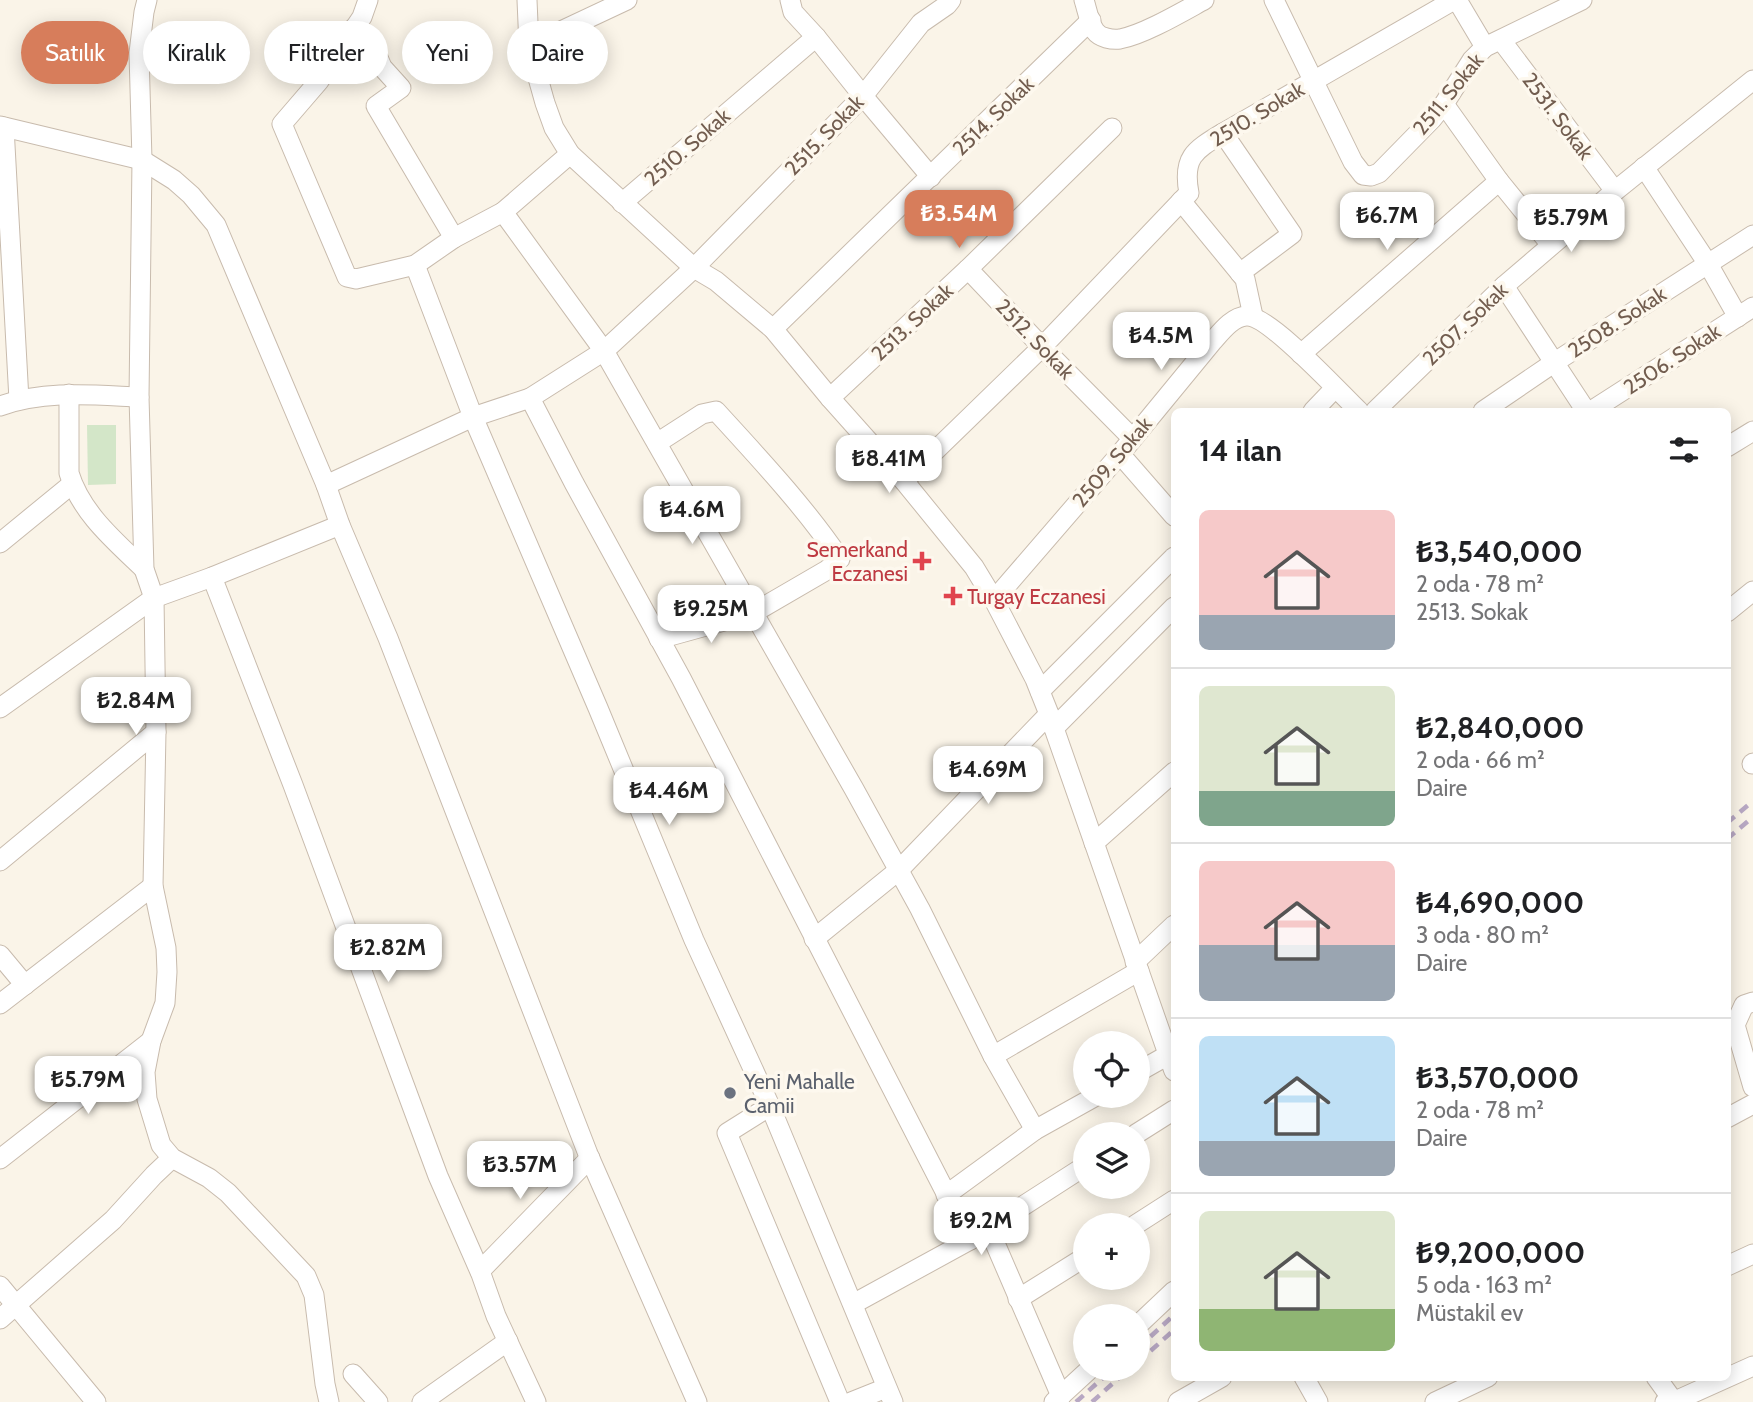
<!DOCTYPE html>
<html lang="tr">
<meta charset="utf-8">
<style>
:root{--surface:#fff;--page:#f2f2f2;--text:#202124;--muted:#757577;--line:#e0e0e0;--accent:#d77d5b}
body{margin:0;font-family:Cabin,sans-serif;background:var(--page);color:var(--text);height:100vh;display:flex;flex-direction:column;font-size:26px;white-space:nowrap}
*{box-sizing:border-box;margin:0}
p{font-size:23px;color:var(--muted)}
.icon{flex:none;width:38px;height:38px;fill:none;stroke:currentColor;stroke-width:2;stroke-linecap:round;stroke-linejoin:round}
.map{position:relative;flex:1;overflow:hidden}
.side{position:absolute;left:1171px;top:408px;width:560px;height:973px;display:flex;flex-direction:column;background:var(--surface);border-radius:10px;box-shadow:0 4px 18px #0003}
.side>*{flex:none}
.guide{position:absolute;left:21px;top:21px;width:665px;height:63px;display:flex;gap:14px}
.controls{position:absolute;left:1073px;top:1031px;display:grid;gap:14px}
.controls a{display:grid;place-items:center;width:77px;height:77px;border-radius:50%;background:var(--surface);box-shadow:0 4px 18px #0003;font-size:35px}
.price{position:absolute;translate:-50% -60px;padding:0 16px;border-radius:14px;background:#fff;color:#222;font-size:23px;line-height:46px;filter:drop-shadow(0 2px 4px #0008)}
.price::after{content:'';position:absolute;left:50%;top:42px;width:21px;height:16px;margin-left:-10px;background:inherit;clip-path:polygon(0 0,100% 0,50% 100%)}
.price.active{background:var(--accent);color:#fff}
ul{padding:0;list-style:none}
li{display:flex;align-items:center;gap:21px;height:175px;padding:0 28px}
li+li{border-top:2px solid var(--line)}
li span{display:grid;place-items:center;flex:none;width:196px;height:140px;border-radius:10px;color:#555}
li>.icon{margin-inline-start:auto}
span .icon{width:84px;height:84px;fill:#fffc;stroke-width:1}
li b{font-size:30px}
h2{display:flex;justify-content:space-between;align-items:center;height:84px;padding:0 28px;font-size:30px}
.pill{padding:0 24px;border-radius:32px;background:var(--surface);box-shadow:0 4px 18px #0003;font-size:24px;line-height:63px}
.pill.active{background:var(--accent);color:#fff}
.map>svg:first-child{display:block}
</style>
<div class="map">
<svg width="1753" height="1402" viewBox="0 0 1753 1402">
<rect width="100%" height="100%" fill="#faf4e8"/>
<!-- green -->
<path fill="#d3e6c8" d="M 87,425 L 116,425 L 116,484 L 88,485 Z"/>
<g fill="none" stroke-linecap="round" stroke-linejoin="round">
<!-- minor casing -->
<g stroke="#c8bbad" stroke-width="21">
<g id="minor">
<path d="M 147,0 L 144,12 L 139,53 L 142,160 L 139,397 L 144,569 L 154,598 L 156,732 L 153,886 L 166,948 L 167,972 L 165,1003 L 151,1041 L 145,1072 L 147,1099 L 161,1145 L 172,1158 L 209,1178 L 228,1193 L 306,1276 L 314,1295 L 325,1384 L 329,1402"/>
<path d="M 368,0 L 362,17 L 319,81 L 282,124 L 347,277 L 356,279 L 415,265 L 454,238 L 503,212 L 570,154"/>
<path d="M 527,0 L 529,46 L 545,103 L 554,128 L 570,154 L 694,268 L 716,281 L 773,329 L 830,398 L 904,481 L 974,567 L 994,600 L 1035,679 L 1049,714 L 1174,1071"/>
<path d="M 790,0 L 793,12 L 816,37 L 863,96 L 931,177"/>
<path d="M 1084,0 C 1087,9 1089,23 1095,31 C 1100,38 1112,40 1120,39 C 1143,35 1182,12 1204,0"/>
<path d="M 1274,0 L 1353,162 L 1363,175 L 1371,176 L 1379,173 L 1432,119 L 1444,104 L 1472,60 L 1485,47 L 1582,0"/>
<path d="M 1457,0 L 1485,47"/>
<path d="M 354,28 L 374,48 L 382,67 L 401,88 L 376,106 L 454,238"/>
<path d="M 1501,40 L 1615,191"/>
<path d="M 529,46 L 627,0"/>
<path d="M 1444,104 L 1499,181 L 1551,245"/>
<path d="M 0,126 L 142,160 L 174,180 L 191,195 L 216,225 L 326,485 L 340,525 L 388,638 L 588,1154 L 697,1402"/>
<path d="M 4,127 L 19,400"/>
<path d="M 1223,133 L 1292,234 L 1240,273"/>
<path d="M 1644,167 L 1708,264 L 1738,317"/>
<path d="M 1181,201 L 1245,279 L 1253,316"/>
<path d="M 622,203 L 816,37"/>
<path d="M 503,212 L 604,351 L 854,789 L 920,909 L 993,1056 L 1035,1130"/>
<path d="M 415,265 L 473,417 L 598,708 L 694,940 L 770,1106 L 893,1402"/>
<path d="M 968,269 L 1042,347 L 1132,438"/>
<path d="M 1504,286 L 1586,411"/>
<path d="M 773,329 L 1091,20"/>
<path d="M 1301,354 L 1499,181"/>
<path d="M 69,394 L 69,473 C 81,513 115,541 144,569"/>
<path d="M 530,398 L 574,483 L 681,678 L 970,1240"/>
<path d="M 830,398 L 968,269 L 1112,128"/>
<path d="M 0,406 C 45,390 92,395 139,397"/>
<path d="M 1313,411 L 1335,388"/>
<path d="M 1375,411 L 1504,286 L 1615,191 L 1753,80"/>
<path d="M 1483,411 L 1555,362 L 1753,235"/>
<path d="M 1591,411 L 1753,307"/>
<path d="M 657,443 L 702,414 L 716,411 C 758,457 805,507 840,559 L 827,570 L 753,613 L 659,639"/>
<path d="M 1727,447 L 1753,431"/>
<path d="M 1120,454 L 1174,516"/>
<path d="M 904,481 L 1042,347 L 1189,193 C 1182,157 1195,150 1223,133 L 1454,0"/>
<path d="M 326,485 L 473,417 L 530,398 L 604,351 L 694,268 L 863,96 L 921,23 L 947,5 L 951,0"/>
<path d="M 0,543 L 72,484"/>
<path d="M 212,577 L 293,785 L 438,1176 L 481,1274 L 496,1316 L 536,1402"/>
<path d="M 994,600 L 1120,454 L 1212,342 C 1221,332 1232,317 1246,316 C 1268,314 1340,393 1359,411"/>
<path d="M 1727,612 L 1753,591"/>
<path d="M 1040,691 L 1174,557"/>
<path d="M 0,708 L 154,598 L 212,577 L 340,525"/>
<path d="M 1054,728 L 1174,607"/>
<path d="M 1752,764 L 1753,763"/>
<path d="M 1094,843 L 1174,772"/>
<path d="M 0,861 L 156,732"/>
<path d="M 814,939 L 899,870 L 1049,714"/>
<path d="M 0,955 L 25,985"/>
<path d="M 1135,962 L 1174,925"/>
<path d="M 1753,1002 L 1744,1005 L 1735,1025 L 1753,1087"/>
<path d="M 0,1004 L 153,886"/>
<path d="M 993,1056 L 1139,971"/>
<path d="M 1138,1072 L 1168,1055"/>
<path d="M 770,1106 L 727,1133 L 840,1402"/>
<path d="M 1727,1118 L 1753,1104"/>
<path d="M 1136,1134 L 1174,1110"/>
<path d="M 0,1159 L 151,1041"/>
<path d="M 946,1195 L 1035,1130 L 1096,1096"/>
<path d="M 1135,1225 L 1174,1200"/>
<path d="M 988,1227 L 1061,1396"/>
<path d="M 1727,1266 L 1753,1254"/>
<path d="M 480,1271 L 590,1158"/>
<path d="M 0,1286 L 96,1402"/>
<path d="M 1018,1299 L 1085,1257"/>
<path d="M 853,1304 L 970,1240 L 1085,1166"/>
<path d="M 0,1319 L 113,1220 L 154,1175 L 172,1158"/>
<path d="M 1138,1325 L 1174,1291"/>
<path d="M 353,1374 L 378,1402"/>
<path d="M 1304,1377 L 1318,1402"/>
<path d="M 1656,1377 L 1672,1399"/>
<path d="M 422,1402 L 508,1341"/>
<path d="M 851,1402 L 886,1388"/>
<path d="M 1054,1402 L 1091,1368"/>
<path d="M 1178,1402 L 1222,1377"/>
<path d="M 1435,1402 L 1488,1377"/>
<path d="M 1665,1402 L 1672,1399 L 1673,1402 L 1753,1366"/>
</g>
</g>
<!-- minor -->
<use href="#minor" stroke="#fff" stroke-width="19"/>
<!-- rail -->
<g stroke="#b8a8c3" stroke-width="4.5" stroke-dasharray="10 7" stroke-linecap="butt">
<path d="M 1727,823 L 1753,801"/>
<path d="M 1727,839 L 1753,817"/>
<path d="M 1138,1348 L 1174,1315"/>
<path d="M 1138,1362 L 1174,1330"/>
<path d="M 1076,1402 L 1114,1368"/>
<path d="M 1092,1402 L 1130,1368"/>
</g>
</g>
<!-- markers -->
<g fill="#e0444e" stroke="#fdf8ee" stroke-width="2.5">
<path d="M918.5 550.5h7v7h7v7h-7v7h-7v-7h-7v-7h7z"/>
<path d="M949.5 585.5h7v7h7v7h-7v7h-7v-7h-7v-7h7z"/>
</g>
<circle fill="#6b7280" stroke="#fdf8ee" stroke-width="2.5" cx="730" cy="1093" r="7"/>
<g text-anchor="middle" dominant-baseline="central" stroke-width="7" stroke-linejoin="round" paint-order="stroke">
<!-- street labels -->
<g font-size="21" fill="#725d4f" stroke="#fdf8ee">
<text transform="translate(1448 94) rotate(-51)">2511. Sokak</text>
<text transform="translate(1257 114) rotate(-31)">2510. Sokak</text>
<text transform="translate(993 116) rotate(-44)">2514. Sokak</text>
<text transform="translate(1558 116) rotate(53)">2531. Sokak</text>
<text transform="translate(824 135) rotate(-46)">2515. Sokak</text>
<text transform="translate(687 147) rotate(-41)">2510. Sokak</text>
<text transform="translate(912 322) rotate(-43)">2513. Sokak</text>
<text transform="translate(1617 322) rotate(-33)">2508. Sokak</text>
<text transform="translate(1465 324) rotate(-44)">2507. Sokak</text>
<text transform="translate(1035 339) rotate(46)">2512. Sokak</text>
<text transform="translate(1672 359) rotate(-33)">2506. Sokak</text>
<text transform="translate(1112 462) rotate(-50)">2509. Sokak</text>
</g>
<!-- health labels -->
<g font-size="21" fill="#be3a42" stroke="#fdf8ee" text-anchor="end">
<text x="908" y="549">Semerkand<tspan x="908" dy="24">Eczanesi</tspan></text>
<text x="967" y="596" text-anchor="start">Turgay Eczanesi</text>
</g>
<!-- worship labels -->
<g font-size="21" fill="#5b616d" stroke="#fdf8ee" text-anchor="start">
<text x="744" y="1081">Yeni Mahalle<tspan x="744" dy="24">Camii</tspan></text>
</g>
</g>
</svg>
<div class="controls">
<a><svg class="icon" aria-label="locate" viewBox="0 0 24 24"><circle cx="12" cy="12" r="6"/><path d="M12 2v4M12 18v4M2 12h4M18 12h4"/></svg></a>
<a><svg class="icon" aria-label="layers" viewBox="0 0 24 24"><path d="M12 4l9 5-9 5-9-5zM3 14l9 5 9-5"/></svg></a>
<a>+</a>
<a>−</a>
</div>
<b class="price active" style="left:959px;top:250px">₺3.54M</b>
<b class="price" style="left:1387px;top:252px">₺6.7M</b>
<b class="price" style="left:1571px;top:254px">₺5.79M</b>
<b class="price" style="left:1161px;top:372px">₺4.5M</b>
<b class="price" style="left:889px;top:495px">₺8.41M</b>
<b class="price" style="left:692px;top:546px">₺4.6M</b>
<b class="price" style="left:711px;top:645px">₺9.25M</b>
<b class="price" style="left:136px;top:737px">₺2.84M</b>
<b class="price" style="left:988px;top:806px">₺4.69M</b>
<b class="price" style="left:669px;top:827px">₺4.46M</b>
<b class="price" style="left:388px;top:984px">₺2.82M</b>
<b class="price" style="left:88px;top:1116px">₺5.79M</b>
<b class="price" style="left:520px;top:1201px">₺3.57M</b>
<b class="price" style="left:981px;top:1257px">₺9.2M</b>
<div class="guide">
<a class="pill active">Satılık</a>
<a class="pill">Kiralık</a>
<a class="pill">Filtreler</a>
<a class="pill">Yeni</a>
<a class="pill">Daire</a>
</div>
<section class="side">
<h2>14 ilan<svg class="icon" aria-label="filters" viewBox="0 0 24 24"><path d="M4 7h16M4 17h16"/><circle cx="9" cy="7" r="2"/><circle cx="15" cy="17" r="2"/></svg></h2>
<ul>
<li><span style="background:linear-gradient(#f6c9c9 75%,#9aa5b1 0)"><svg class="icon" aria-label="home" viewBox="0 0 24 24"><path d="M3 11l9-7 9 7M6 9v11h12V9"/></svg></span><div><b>₺3,540,000</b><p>2 oda · 78 m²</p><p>2513. Sokak</p></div></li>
<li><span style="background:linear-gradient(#dfe7d0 75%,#7fa58c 0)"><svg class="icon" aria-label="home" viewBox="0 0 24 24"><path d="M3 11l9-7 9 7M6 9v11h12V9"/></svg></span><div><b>₺2,840,000</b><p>2 oda · 66 m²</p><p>Daire</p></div></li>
<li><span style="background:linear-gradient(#f6c9c9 60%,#9aa5b1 0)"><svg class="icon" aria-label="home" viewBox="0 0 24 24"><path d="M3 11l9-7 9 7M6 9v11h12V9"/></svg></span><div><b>₺4,690,000</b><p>3 oda · 80 m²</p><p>Daire</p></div></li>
<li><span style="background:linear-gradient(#bfe0f5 75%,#9aa5b1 0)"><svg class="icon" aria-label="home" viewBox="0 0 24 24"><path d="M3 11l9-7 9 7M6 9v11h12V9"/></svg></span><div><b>₺3,570,000</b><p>2 oda · 78 m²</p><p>Daire</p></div></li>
<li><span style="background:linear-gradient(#dfe7d0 70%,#8fb573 0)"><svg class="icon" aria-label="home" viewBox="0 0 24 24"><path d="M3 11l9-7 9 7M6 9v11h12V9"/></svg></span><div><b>₺9,200,000</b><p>5 oda · 163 m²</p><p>Müstakil ev</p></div></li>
</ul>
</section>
</div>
